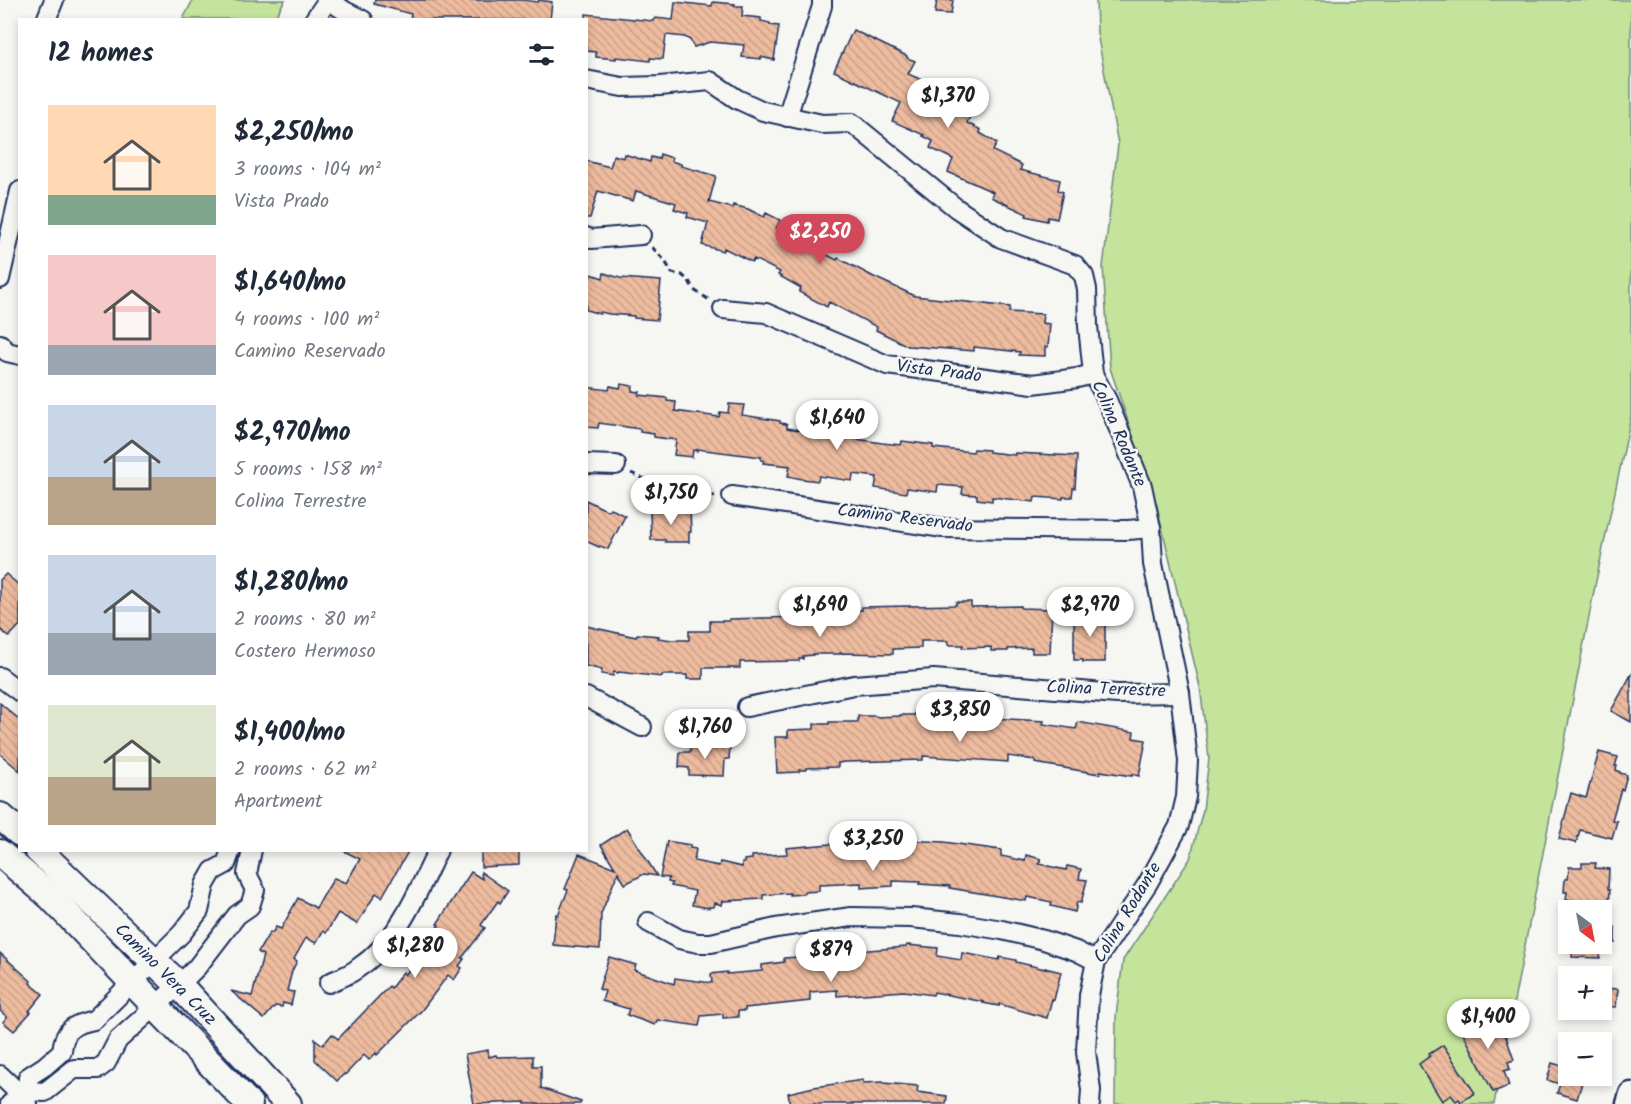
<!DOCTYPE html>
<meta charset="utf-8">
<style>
:root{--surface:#fff;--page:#f2f2f3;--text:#1f2937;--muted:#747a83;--accent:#d1495b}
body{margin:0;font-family:Kalam,sans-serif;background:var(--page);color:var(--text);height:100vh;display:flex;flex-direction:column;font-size:22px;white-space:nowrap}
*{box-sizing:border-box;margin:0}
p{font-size:20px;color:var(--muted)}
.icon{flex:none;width:33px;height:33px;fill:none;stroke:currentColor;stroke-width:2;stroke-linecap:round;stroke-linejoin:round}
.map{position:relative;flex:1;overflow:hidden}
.side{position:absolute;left:18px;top:18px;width:570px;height:834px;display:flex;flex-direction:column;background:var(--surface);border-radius:0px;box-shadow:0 3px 9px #0003}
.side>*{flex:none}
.needle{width:39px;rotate:148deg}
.tools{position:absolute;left:1558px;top:900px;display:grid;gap:12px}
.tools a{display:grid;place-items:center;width:54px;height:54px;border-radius:0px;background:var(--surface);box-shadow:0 3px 9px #0003;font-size:30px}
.price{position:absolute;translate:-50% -51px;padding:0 14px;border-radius:21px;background:#fff;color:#222;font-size:20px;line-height:39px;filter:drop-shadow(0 2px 3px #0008)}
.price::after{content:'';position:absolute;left:50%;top:36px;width:18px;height:14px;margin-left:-9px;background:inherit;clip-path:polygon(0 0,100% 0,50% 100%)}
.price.on{background:var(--accent);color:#fff}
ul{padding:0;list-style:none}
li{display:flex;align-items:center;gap:18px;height:150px;padding:0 30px}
li span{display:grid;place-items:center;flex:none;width:168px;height:120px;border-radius:0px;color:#555}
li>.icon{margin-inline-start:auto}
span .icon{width:72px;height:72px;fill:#fffc;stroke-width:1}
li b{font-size:26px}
h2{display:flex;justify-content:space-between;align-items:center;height:72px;padding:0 30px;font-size:26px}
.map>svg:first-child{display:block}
</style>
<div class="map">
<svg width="1631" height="1104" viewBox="0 0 1631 1104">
<defs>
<pattern id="building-back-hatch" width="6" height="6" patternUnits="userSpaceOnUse" patternTransform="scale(1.5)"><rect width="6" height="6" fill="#edbb9e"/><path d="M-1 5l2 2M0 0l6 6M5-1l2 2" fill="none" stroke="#cba18a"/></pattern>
</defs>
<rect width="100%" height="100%" fill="#f6f6f2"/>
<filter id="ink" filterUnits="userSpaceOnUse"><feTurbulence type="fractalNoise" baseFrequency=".0167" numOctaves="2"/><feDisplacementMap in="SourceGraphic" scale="12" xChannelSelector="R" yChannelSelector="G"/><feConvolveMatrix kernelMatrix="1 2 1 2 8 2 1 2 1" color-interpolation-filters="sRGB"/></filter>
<g filter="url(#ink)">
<!-- grass -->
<g fill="#c4e39b" stroke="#70897c" stroke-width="1.5">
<path d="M 193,0 L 285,0 L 274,19 L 183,19 Z"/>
<path d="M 1096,0 L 1631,0 L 1631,417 L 1596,581 L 1494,1104 L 1115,1104 L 1116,1016 L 1123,960 L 1190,859 L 1203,810 L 1209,758 L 1200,687 L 1157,507 L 1110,368 L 1103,267 L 1118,144 L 1097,33 Z"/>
</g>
<!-- building -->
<g fill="url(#building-back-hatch)" stroke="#1b2f5e" stroke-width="1.5">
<path d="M 375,0 L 523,0 L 538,2 L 539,0 L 552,2 L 550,20 L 410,20 L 411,14 L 374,4 Z"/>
<path d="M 937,0 L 953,0 L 951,14 L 935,13 Z"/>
<path d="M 675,2 L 712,6 L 713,2 L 735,4 L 734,6 L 743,6 L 742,16 L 761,18 L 761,21 L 770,23 L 770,25 L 779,26 L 774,60 L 761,57 L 761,59 L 742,57 L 744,45 L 710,42 L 694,47 L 690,40 L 685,37 L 666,35 L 663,59 L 650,58 L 650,61 L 616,57 L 616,59 L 596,57 L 596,52 L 586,51 L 586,14 L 653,21 L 655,18 L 673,20 Z"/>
<path d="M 853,30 L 907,56 L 907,58 L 915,61 L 908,74 L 922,80 L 921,83 L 932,87 L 931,89 L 938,92 L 938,94 L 973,111 L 967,123 L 981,130 L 980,133 L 997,143 L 993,151 L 1022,165 L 1020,170 L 1060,180 L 1058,190 L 1063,192 L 1057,219 L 1048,217 L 1047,221 L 1026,216 L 1027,214 L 991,197 L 993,192 L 948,172 L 953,159 L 930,148 L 933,141 L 923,136 L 924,135 L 892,121 L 901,103 L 834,71 Z"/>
<path d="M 624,154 L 650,162 L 651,157 L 659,159 L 660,154 L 672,158 L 671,161 L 681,164 L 681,166 L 716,176 L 709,202 L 733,208 L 733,205 L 748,209 L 764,217 L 766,213 L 780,220 L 776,229 L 837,260 L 838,258 L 874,277 L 915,296 L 1010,307 L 1009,312 L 1043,314 L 1042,323 L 1050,324 L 1048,347 L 1045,347 L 1045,356 L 1019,355 L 1020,352 L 974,347 L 974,351 L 908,346 L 876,330 L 877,327 L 829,302 L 827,307 L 799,292 L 801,288 L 778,275 L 780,272 L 754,259 L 752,262 L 724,248 L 723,251 L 702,245 L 708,223 L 687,217 L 688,213 L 674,209 L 676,203 L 636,191 L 633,201 L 598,191 L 590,218 L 586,218 L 586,161 L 610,167 L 614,155 L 623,158 Z"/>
<path d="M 604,273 L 620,278 L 661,281 L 657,320 L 634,318 L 634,316 L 609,314 L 601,312 L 600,314 L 586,310 L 586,279 L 589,280 L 591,274 L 603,278 Z"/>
<path d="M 621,384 L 633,386 L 632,391 L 640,392 L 639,395 L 667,398 L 667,401 L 676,402 L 675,411 L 719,417 L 720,412 L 728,413 L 729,404 L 744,405 L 742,415 L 780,421 L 780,423 L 787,424 L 787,428 L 882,443 L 901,445 L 902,441 L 933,445 L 933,448 L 973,452 L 974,449 L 989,450 L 989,452 L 1015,455 L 1015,453 L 1077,456 L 1075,488 L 1073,488 L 1072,497 L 1063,497 L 1063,499 L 1035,497 L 1034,502 L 992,497 L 992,501 L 977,499 L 977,495 L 962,494 L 963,487 L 938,485 L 937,492 L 907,488 L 906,493 L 875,488 L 877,477 L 853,474 L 852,481 L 819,476 L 818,481 L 802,479 L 788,476 L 790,466 L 763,463 L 764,461 L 761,460 L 761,457 L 697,449 L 697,451 L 693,450 L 692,457 L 674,455 L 676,440 L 654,437 L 654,434 L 640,432 L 640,429 L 599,423 L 598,428 L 586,427 L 586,387 L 609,390 L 610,386 L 620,388 Z"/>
<path d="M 586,500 L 608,511 L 610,508 L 625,516 L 608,549 L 600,546 L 599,547 L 586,541 Z"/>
<path d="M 690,510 L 691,532 L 689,532 L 689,542 L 665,542 L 665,540 L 651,540 L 650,511 Z"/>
<path d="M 6,574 L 20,586 L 20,625 L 9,637 L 0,629 L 0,580 Z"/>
<path d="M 956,602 L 971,602 L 971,607 L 1021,606 L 1021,608 L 1052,609 L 1050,653 L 1032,653 L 1032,648 L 1008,649 L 1008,651 L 991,651 L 991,647 L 962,648 L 963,645 L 948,645 L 948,641 L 921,641 L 921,648 L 893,649 L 893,654 L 840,653 L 840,654 L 813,654 L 813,655 L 803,656 L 803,659 L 799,659 L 799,661 L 740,662 L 740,668 L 703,668 L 703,679 L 687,679 L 687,675 L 662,675 L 662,677 L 619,672 L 618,673 L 614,672 L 613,676 L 601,674 L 602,670 L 586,666 L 586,626 L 636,637 L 637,634 L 659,636 L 658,638 L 672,640 L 689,640 L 689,631 L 710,631 L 710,621 L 729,621 L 729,619 L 801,617 L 801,615 L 823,616 L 823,612 L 830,612 L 830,609 L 862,610 L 862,607 L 956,605 Z"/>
<path d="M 1074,615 L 1105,615 L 1105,662 L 1083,662 L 1083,660 L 1074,660 Z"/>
<path d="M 1631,675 L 1631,722 L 1611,711 Z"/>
<path d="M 0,703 L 20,720 L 20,771 L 0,754 Z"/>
<path d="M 915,711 L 976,712 L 976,717 L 1044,721 L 1043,724 L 1076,729 L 1078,722 L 1134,732 L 1133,738 L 1146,740 L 1139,776 L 1132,774 L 1132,776 L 1100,771 L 1100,774 L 1035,763 L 1035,760 L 1008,756 L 1008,762 L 923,756 L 923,760 L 845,762 L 838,763 L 838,767 L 806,768 L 806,770 L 799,770 L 799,772 L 777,773 L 775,737 L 788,737 L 788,730 L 814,729 L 814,724 L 829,724 L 829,722 L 858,722 L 858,716 L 876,716 L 876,717 L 900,716 L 900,715 L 915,715 Z"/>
<path d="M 691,744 L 730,746 L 729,759 L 725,759 L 724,776 L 689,775 L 689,768 L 679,767 L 680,752 L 690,752 Z"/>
<path d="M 1599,752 L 1618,757 L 1615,766 L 1617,766 L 1616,770 L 1620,772 L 1620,773 L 1627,775 L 1623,790 L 1621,789 L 1612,820 L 1617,821 L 1612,838 L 1580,830 L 1576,843 L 1559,839 L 1571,793 L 1586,798 Z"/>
<path d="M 627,828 L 657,876 L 644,874 L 625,884 L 618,872 L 601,914 L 600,949 L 553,945 L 556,914 L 558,915 L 568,890 L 565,889 L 579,854 L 615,868 L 601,845 Z"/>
<path d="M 888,839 L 944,842 L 972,846 L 1001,850 L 1001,856 L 1025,861 L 1026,855 L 1041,859 L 1039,864 L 1066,870 L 1067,866 L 1081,869 L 1079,879 L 1087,880 L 1081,903 L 1077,902 L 1075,912 L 1051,906 L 1052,902 L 1027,897 L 1026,901 L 950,888 L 950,886 L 919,884 L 920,882 L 893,881 L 893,886 L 876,887 L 861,888 L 861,883 L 819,885 L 819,891 L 804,892 L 804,894 L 790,895 L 790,893 L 763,895 L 763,899 L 723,901 L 722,905 L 715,903 L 714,907 L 709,907 L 709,908 L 692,905 L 695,891 L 671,886 L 672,883 L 668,882 L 669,878 L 660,877 L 667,841 L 690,845 L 690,848 L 696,849 L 694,861 L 719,866 L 720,862 L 742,867 L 742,863 L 744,863 L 744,860 L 752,859 L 752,856 L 787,854 L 786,848 Z"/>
<path d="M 342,850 L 409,850 L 382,897 L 376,893 L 357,924 L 338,913 L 326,933 L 323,931 L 316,943 L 306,938 L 294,959 L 297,961 L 292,971 L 287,991 L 294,992 L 291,1005 L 283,1003 L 282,1007 L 275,1006 L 264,1019 L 231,991 L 252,996 L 263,955 L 258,952 L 270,932 L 272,933 L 276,927 L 281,929 L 298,898 L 316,908 L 334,878 L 346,883 L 360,859 Z"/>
<path d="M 481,850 L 519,850 L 519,865 L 481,867 Z"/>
<path d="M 1582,863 L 1596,863 L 1595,868 L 1609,869 L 1608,889 L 1610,890 L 1609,907 L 1576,906 L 1576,901 L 1566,900 L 1567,892 L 1564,892 L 1565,879 L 1568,879 L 1569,867 L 1582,867 Z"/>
<path d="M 471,872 L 482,879 L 481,872 L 508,891 L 500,903 L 498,901 L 481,925 L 485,928 L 462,958 L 464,959 L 459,966 L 462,968 L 454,980 L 448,975 L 422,1010 L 377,1055 L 376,1053 L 369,1060 L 364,1055 L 345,1075 L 344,1074 L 337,1081 L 315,1060 L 315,1039 L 323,1045 L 332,1034 L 338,1039 L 389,986 L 391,988 L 403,972 L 405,975 L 429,944 L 426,942 L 439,925 L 437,924 Z"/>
<path d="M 1602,927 L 1615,927 L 1615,943 L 1602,942 Z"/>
<path d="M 1573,944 L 1601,944 L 1600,958 L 1572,957 Z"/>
<path d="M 907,945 L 938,948 L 937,956 L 961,960 L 962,953 L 999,960 L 1000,957 L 1016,960 L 1016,962 L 1045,969 L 1045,968 L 1061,972 L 1054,1000 L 1052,999 L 1047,1018 L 999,1004 L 999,1006 L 983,1003 L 984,1002 L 934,992 L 933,995 L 904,991 L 837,996 L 837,990 L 810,992 L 810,1001 L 745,1008 L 745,1011 L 738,1011 L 738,1017 L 723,1018 L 723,1014 L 701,1016 L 699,1026 L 657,1020 L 655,1025 L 627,1015 L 629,1009 L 602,1001 L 605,991 L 599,989 L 609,957 L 636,965 L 634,970 L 674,984 L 675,978 L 712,983 L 711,974 L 727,972 L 727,974 L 762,971 L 762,965 L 784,962 L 784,958 L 799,957 L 798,953 L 844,950 L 844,952 L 906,947 Z"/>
<path d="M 0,953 L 31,981 L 30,983 L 43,994 L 29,1011 L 31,1012 L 14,1031 L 3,1022 L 7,1017 L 0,1011 Z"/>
<path d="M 1602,988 L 1618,989 L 1616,1007 L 1602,1006 Z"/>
<path d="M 1465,1007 L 1479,1033 L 1502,1025 L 1514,1060 L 1508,1062 L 1510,1069 L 1504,1071 L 1509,1086 L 1493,1092 L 1453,1013 Z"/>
<path d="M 1443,1045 L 1475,1093 L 1461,1102 L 1459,1099 L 1456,1101 L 1451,1095 L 1442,1101 L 1419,1064 L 1430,1056 L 1429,1054 Z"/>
<path d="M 488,1050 L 489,1057 L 496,1055 L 497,1057 L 533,1056 L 533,1066 L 541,1066 L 541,1088 L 581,1102 L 580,1104 L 525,1104 L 525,1102 L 474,1104 L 465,1054 Z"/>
<path d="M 1552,1063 L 1569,1068 L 1569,1076 L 1584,1076 L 1577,1099 L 1557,1093 L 1560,1084 L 1547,1080 Z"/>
<path d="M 863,1080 L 863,1083 L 883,1082 L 883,1083 L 918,1086 L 917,1092 L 947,1096 L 946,1104 L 790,1104 L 788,1093 L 814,1087 Z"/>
</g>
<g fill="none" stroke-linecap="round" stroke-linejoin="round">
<!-- minor casing -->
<g stroke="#1b2f5e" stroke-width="22">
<g id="minor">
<path d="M 328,0 L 345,11 L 363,20"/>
<path d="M 46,20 L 54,0"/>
<path d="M 314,20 L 328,0"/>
<path d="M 586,80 L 622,87 L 660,86 L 710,81 L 737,99 L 763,111 L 822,124 L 852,123 L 956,208 L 1001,238 L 1075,265 L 1084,276 L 1087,289 L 1088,326 L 1093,374 L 1107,400 L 1142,486 L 1151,528 L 1153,564 L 1180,693 L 1188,761 L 1186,797 L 1179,826 L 1148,883 L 1096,961 L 1089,995 L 1086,1052 L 1091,1090 L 1090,1104"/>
<path d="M 787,117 L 822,6 L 822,0"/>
<path d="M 586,237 L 591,239 L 641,235"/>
<path d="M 0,279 L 20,191"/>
<path d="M 723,309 L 766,313 L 887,365 L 1033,384 L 1077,378 L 1093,374"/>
<path d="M 0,344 L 7,352 L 20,355"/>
<path d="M 586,464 L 616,465"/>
<path d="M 732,496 L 943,528 L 1128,530 L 1151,528"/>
<path d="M 0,677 L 20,692"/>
<path d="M 586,697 L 642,727"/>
<path d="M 747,707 L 854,685 L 934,679 L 1117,694 L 1180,693"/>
<path d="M 648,922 L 679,939 L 698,943 L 711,943 L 776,928 L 851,917 L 911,918 L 960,923 L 1002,930 L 1044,940 L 1076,951 L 1096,961"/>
<path d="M 329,983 C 339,978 350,975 358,968 C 399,941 417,893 438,850"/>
<path d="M 0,1075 L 22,1096 L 28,1104"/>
<path d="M 28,1091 L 28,1077 L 45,1066 L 62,1051 C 64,1029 74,1024 94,1020 L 182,933 L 199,911 L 205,885 L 213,871 L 226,864 L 231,850"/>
<path d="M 10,1104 L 28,1091 L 45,1092 L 74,1069 L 98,1069 L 106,1063 L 118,1040 L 179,985 L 197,967 L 237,915 L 250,906 L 255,890 L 247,874 L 252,850"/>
</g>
</g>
<!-- tertiary casing -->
<g stroke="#1b2f5e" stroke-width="27">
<path id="tertiary" d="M 1628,1104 L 1631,1094"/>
</g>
<!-- secondary casing -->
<g stroke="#1b2f5e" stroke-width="30">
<g id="secondary">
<path d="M 0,816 L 20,833"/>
<path d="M 38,850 L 179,985 L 288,1104"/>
<path d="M 0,853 L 51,897 L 249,1104"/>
</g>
</g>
<!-- path -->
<g stroke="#1b2f5e" stroke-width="3" stroke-dasharray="6 4.5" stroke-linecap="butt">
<path d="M 652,247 L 665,261 L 672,273 L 682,275 L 689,281 L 694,290 L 711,301"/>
<path d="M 631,473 L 676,493 L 701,497 L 715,496"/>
</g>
<!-- minor -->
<use href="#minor" stroke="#f6f6f2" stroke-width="18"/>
<!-- tertiary -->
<use href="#tertiary" stroke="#f6f6f2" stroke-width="22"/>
<!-- secondary -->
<use href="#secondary" stroke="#f6f6f2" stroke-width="26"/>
</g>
</g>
<g text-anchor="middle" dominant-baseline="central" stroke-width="5" stroke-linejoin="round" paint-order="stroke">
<!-- street labels -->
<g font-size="18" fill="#1b2f5e" stroke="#f6f6f2">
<text transform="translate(939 372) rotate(7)">Vista Prado</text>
<text transform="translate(1118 434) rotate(67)">Colina Rodante</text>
<text transform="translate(905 519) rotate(7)">Camino Reservado</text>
<text transform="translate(1106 690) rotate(2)">Colina Terrestre</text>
<text transform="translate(1128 913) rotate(-59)">Colina Rodante</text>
<text transform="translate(165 975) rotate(45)">Camino Vera Cruz</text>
</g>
</g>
</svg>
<div class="tools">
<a><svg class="needle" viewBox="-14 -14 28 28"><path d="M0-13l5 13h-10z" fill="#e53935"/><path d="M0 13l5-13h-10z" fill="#747a83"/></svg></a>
<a>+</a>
<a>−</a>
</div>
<b class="price" style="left:948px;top:129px">$1,370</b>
<b class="price on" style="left:820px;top:265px">$2,250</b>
<b class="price" style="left:837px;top:451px">$1,640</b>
<b class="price" style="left:671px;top:526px">$1,750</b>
<b class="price" style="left:820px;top:638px">$1,690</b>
<b class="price" style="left:1090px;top:638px">$2,970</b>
<b class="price" style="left:960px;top:743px">$3,850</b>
<b class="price" style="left:705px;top:760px">$1,760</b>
<b class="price" style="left:873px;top:872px">$3,250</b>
<b class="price" style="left:415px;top:979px">$1,280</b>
<b class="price" style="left:831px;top:983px">$879</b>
<b class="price" style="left:1488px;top:1050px">$1,400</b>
<section class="side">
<h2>12 homes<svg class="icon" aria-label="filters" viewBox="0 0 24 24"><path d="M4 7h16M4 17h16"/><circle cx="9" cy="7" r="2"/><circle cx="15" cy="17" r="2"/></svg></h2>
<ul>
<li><span style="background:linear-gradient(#ffd9b3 75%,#7fa58c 0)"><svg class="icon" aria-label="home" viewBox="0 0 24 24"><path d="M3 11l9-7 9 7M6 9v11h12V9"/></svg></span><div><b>$2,250/mo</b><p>3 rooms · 104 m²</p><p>Vista Prado</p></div></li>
<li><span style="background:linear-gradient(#f6c9c9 75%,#9aa5b1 0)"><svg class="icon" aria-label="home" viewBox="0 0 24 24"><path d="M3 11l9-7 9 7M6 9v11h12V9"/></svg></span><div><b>$1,640/mo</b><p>4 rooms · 100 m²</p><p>Camino Reservado</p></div></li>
<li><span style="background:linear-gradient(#c9d6e8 60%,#b9a48a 0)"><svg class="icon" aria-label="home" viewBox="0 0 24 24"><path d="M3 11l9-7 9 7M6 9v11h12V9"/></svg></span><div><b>$2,970/mo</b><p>5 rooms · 158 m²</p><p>Colina Terrestre</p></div></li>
<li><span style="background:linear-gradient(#c9d6e8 65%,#9aa5b1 0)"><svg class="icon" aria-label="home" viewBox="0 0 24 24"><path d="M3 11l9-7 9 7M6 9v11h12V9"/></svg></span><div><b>$1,280/mo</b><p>2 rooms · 80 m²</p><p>Costero Hermoso</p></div></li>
<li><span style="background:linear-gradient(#dfe7d0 60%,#b9a48a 0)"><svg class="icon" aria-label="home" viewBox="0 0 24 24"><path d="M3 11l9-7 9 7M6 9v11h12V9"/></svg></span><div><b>$1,400/mo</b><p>2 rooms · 62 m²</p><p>Apartment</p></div></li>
</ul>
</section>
</div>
